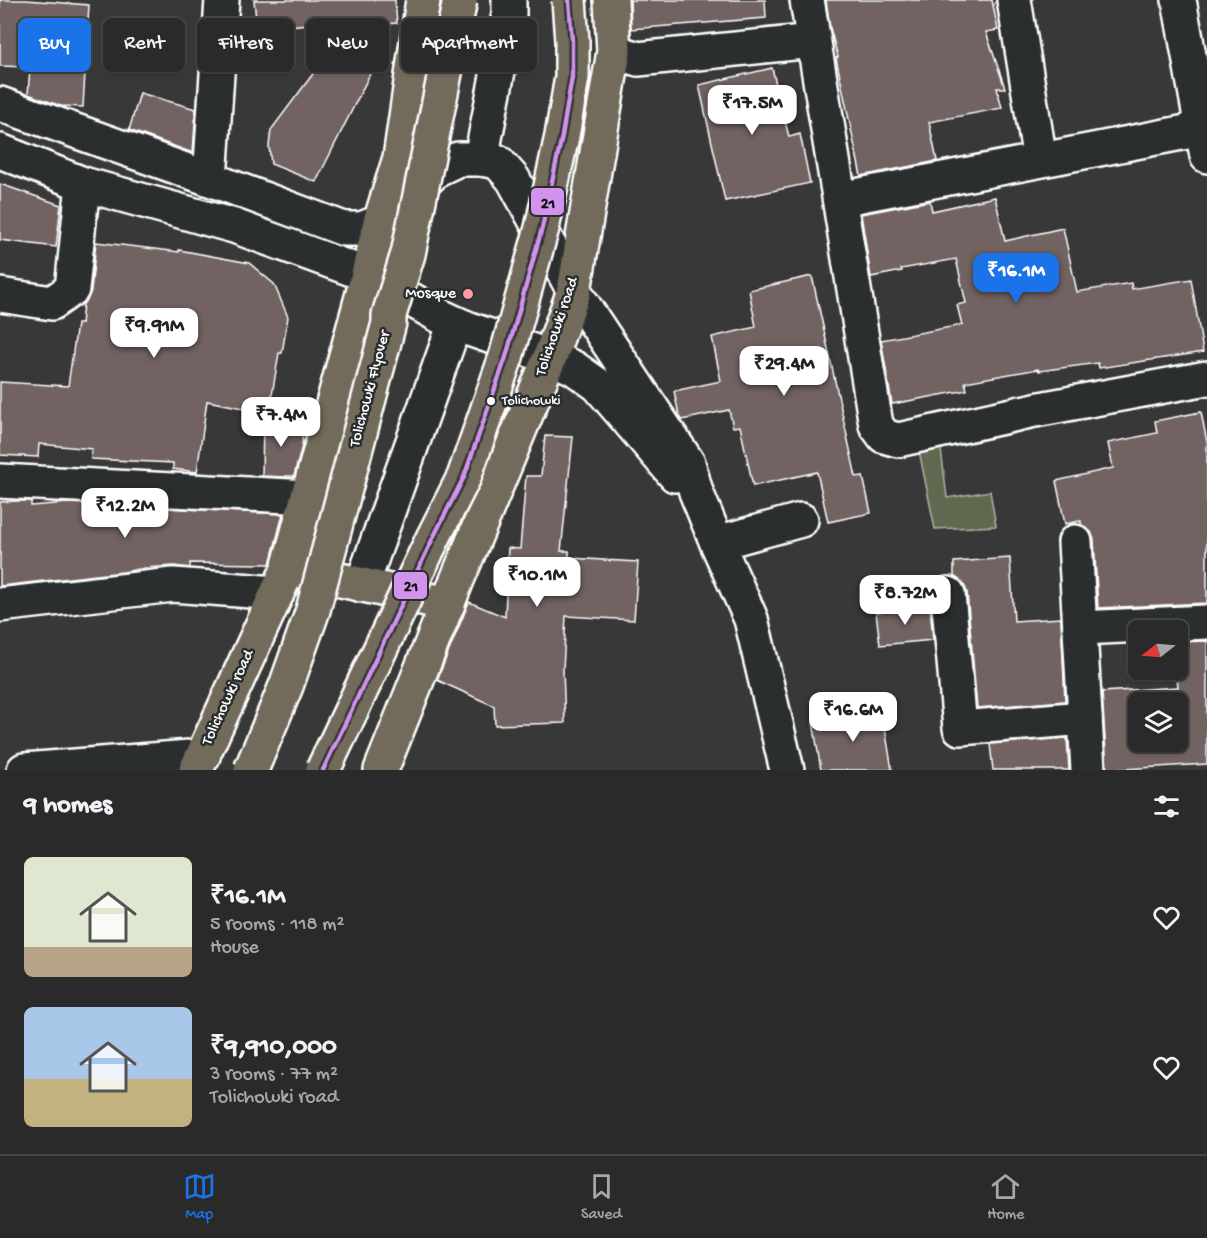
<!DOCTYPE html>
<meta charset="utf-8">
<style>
:root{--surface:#2a2a2a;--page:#363636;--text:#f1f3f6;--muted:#a5a7a8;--line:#464647;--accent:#1a73e8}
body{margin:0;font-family:"Gochi Hand",sans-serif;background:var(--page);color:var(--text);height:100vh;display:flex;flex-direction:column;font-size:22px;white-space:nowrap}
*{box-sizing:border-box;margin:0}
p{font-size:20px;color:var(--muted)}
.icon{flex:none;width:33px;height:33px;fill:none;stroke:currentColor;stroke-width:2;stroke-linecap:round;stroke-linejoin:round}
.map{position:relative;height:770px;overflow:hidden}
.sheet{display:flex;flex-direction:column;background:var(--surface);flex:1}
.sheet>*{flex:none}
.guide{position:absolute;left:18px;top:18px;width:600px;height:54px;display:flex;gap:12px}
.needle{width:39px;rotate:253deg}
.controls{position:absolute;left:1128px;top:620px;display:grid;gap:12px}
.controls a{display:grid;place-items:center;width:60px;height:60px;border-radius:9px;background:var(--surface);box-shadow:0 2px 4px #0004,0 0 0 2px var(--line);font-size:30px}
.price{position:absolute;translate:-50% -51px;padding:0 14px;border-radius:12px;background:#fff;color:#222;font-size:20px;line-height:39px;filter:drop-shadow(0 2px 3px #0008)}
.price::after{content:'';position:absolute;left:50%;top:36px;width:18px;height:14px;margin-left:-9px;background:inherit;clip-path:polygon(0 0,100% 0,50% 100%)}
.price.active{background:var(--accent);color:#fff}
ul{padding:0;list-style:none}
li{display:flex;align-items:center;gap:18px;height:150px;padding:0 24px}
li span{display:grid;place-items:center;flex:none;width:168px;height:120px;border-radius:9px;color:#555}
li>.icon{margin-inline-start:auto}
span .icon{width:72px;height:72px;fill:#fffc;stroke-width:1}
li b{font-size:26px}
h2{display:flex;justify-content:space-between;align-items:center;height:72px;padding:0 24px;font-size:26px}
.tag{padding:0 21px;border-radius:9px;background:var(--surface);box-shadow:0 2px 4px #0004,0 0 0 2px var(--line);font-size:21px;line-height:54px}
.tag.active{background:var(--accent);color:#fff}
.tabs{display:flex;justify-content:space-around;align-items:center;height:84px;border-top:2px solid var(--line);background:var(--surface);font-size:16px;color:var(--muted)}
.tabs a{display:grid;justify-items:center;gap:3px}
.tabs .active{color:var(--accent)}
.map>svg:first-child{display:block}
</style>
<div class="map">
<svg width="1207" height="770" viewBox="0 0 1207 770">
<rect width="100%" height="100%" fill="#383838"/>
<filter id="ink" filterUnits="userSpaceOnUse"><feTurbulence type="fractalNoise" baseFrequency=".0167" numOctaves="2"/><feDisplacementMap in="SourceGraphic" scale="12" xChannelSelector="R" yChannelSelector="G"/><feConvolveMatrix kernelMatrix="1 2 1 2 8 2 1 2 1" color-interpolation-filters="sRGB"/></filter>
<g filter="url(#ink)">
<!-- green -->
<path fill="#606950" stroke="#b0b4a8" stroke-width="1.5" d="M 917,441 L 940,441 L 947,498 L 990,491 L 996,526 L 935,529 Z"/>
<!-- building -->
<g fill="#726362" stroke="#fff" stroke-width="1.5" fill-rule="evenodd">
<path d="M 0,0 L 26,0 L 89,5 L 83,107 L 61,106 L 28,94 L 30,67 L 0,66 Z"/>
<path d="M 254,0 L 395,0 L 397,23 L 348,27 L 353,20 L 257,29 Z"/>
<path d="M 630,0 L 765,0 L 766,18 L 631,29 Z"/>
<path d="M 826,0 L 992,0 L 998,30 L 986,32 L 1005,88 L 997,88 L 1002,108 L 929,122 L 937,161 L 861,176 L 836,58 L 838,57 L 830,28 Z"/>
<path d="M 336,43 L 376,62 L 316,182 L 271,164 L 269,146 L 271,130 Z"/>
<path d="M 772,68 L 789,137 L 800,134 L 810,183 L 725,201 L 699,85 Z"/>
<path d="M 140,93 L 196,109 L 193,153 L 129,130 Z"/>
<path d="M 0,184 L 61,205 L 56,247 L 0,240 Z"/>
<path d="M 995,197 L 1005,241 L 1063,228 L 1077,292 L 1131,283 L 1132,289 L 1191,279 L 1203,352 L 1099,368 L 1098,363 L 1039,371 L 1038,369 L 965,382 L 967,390 L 892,404 L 881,340 L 962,325 L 957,305 L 966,303 L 956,259 L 901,269 L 902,271 L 871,277 L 861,214 L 930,201 L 932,211 Z"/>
<path d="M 96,242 L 179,252 L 179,250 L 249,263 L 274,284 L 288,317 L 282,353 L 279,353 L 269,413 L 207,401 L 197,472 L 173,469 L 173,463 L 91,459 L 92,449 L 39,444 L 38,457 L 0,455 L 0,382 L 68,386 L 77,324 L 81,324 L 83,304 L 88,298 L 91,291 Z"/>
<path d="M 812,276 L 856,477 L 863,476 L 871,513 L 828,522 L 817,472 L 753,486 L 740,426 L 733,427 L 729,410 L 682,420 L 679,415 L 674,391 L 721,381 L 712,337 L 756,327 L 749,290 Z"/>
<path d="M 1201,412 L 1207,442 L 1207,603 L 1098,608 L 1094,540 L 1091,532 L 1081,525 L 1081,521 L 1065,524 L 1056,481 L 1113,468 L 1108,443 L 1157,433 L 1155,421 Z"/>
<path d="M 263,421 L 303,423 L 302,446 L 294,476 L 286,476 L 286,477 L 262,476 Z"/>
<path d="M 545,436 L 573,437 L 561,551 L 569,551 L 569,558 L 638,562 L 634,620 L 566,616 L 563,670 L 565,723 L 495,725 L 494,706 L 437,680 L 469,602 L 505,617 L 508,548 L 520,549 L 526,476 L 541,476 Z"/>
<path d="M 16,501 L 31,501 L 31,506 L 68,503 L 283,514 L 270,564 L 190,563 L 190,568 L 174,566 L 145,568 L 123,572 L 0,586 L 0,502 Z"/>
<path d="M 1010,558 L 1014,621 L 1061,618 L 1065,701 L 977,708 L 967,592 L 963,583 L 954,577 L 954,562 Z"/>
<path d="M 930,607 L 933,640 L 880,645 L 876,612 Z"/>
<path d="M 1207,641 L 1207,764 L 1107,770 L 1102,692 L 1178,687 L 1176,669 L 1178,669 L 1178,642 ZM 1138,702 L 1178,702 L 1178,741 L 1138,741 Z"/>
<path d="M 882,710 L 892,770 L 821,770 L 813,722 Z"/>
<path d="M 1067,738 L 1069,770 L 993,770 L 990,744 Z"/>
</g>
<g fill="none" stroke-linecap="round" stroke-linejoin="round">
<!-- minor casing -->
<g stroke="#fff" stroke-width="38">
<g id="minor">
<path d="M 807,0 L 876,425 L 884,436 L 898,440 L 1035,410 L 1207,378"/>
<path d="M 1014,0 L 1040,160"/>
<path d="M 1179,0 L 1207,156"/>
<path d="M 614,51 L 638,59 L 813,41"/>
<path d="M 0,104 L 210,179 L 344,229 L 361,229 L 380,222 L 401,205 L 437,169 L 458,159 L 481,159 L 498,162 L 513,179 L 574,291 L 688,463 L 696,492 L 717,543 L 751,619 L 787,770"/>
<path d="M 0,151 L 83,184 L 234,226 L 368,275 L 438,315 L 455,323 L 472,330 L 550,357 L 574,368 L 598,385 L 675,475"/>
<path d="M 481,159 L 509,14 L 509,0"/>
<path d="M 210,179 L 222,0"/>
<path d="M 840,199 L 1202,129"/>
<path d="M 0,295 L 52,303 L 72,289 L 83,184"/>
<path d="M 0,481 L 308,497"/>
<path d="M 1075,542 L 1088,770"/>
<path d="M 717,543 L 801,520"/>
<path d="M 362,585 L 455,323"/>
<path d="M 948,594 L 960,728 L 1085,718"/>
<path d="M 0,605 L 173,585 L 277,593"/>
<path d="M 1080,628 L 1207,622"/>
<path d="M 24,770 L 203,756"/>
</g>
</g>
<!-- major casing -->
<g stroke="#fff" stroke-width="38">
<g id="major">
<path d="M 296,570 L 448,604"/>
<path d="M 196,770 L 288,569 L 368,275 L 380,222 L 400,158 L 423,0"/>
<path d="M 381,770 L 457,580 L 550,357 L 574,291 L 614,51 L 611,0"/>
</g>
</g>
<!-- minor -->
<use href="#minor" stroke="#2a2d2e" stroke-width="33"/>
<!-- major -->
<use href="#major" stroke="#726b5a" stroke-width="33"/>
<!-- major-bridge casing -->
<g stroke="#fff" stroke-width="38" stroke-linecap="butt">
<g id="major-bridge">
<path d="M 251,770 L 286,686 L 313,610 L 389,323 L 389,315 L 408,254 L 460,0"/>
<path d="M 323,770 L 434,536 L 464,477 L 506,357 L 542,228 L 562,136 L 572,77 L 572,41 L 569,0"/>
</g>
</g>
<!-- major-bridge -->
<use href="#major-bridge" stroke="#726b5a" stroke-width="33"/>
<!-- bus-1 casing -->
<g stroke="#2a2d2e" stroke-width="9">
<path id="bus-1" d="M 323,770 L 434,536 L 464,477 L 506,357 L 542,228 L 562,136 L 572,77 L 572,41 L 569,0"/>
</g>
<!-- bus-1 -->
<use href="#bus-1" stroke="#d193ec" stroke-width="4.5"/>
</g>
</g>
<!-- markers -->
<circle fill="#ff9aa2" stroke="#2a2d2e" stroke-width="2" cx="468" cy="294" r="6"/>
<circle fill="#fff" stroke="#2a2d2e" stroke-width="2" cx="491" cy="401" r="5"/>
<g text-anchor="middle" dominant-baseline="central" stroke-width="5" stroke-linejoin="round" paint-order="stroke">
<!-- bus labels -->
<g font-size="14" fill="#fff" stroke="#2a2d2e" text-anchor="start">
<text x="502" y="401">Tolichowki</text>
</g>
<!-- poi labels -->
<g font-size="16" fill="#fff" stroke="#2a2d2e" text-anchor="end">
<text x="456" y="294">Mosque</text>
</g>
<!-- street labels -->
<g font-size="16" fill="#fff" stroke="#2a2d2e">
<text transform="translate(558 327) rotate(-71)">Tolichowki road</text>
<text transform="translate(371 389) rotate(-75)">Tolichowki Flyover</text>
<text transform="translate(229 698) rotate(-65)">Tolichowki road</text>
</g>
</g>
<g stroke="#2a2d2e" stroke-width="2">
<rect x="530" y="187" width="35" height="29" rx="6" fill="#d193ec"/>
<rect x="393" y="571" width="35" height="29" rx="6" fill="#d193ec"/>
</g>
<g font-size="16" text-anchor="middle" font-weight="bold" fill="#111">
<text x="548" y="208">21</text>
<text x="411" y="591">21</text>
</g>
</svg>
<div class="controls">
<a><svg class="needle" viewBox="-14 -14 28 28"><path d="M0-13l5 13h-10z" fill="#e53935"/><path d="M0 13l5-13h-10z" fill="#a5a7a8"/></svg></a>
<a><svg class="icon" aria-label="layers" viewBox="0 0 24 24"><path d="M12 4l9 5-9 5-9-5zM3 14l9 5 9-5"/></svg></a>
</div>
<b class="price" style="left:752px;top:136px">₹17.5M</b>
<b class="price active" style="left:1016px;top:304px">₹16.1M</b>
<b class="price" style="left:154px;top:359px">₹9.91M</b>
<b class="price" style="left:784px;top:397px">₹29.4M</b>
<b class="price" style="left:281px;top:448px">₹7.4M</b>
<b class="price" style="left:125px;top:539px">₹12.2M</b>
<b class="price" style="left:537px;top:608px">₹10.1M</b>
<b class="price" style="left:905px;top:626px">₹8.72M</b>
<b class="price" style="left:853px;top:743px">₹16.6M</b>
<div class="guide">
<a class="tag active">Buy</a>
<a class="tag">Rent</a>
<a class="tag">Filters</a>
<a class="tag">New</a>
<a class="tag">Apartment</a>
</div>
</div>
<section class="sheet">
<h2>9 homes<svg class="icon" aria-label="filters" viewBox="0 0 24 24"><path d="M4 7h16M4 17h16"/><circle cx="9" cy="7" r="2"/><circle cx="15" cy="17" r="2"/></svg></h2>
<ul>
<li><span style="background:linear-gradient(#dfe7d0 75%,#b9a48a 0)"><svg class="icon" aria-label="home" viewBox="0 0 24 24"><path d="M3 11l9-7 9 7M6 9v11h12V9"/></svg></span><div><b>₹16.1M</b><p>5 rooms · 118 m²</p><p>House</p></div><svg class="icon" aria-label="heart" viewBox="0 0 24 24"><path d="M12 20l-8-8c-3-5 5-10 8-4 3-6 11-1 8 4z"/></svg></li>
<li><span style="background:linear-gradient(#a9c7e8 60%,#c2b280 0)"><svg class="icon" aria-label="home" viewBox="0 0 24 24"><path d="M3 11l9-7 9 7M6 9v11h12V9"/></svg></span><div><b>₹9,910,000</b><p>3 rooms · 77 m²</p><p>Tolichowki road</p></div><svg class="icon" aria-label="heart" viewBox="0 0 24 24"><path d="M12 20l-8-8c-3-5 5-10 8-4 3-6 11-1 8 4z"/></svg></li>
</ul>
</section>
<nav class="tabs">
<a class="active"><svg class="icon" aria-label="map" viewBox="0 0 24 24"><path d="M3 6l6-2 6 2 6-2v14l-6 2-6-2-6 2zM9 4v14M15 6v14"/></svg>Map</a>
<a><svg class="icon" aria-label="saved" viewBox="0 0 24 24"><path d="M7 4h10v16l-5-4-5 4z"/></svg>Saved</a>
<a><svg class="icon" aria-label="home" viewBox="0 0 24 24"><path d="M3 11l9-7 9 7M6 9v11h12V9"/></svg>Home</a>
</nav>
